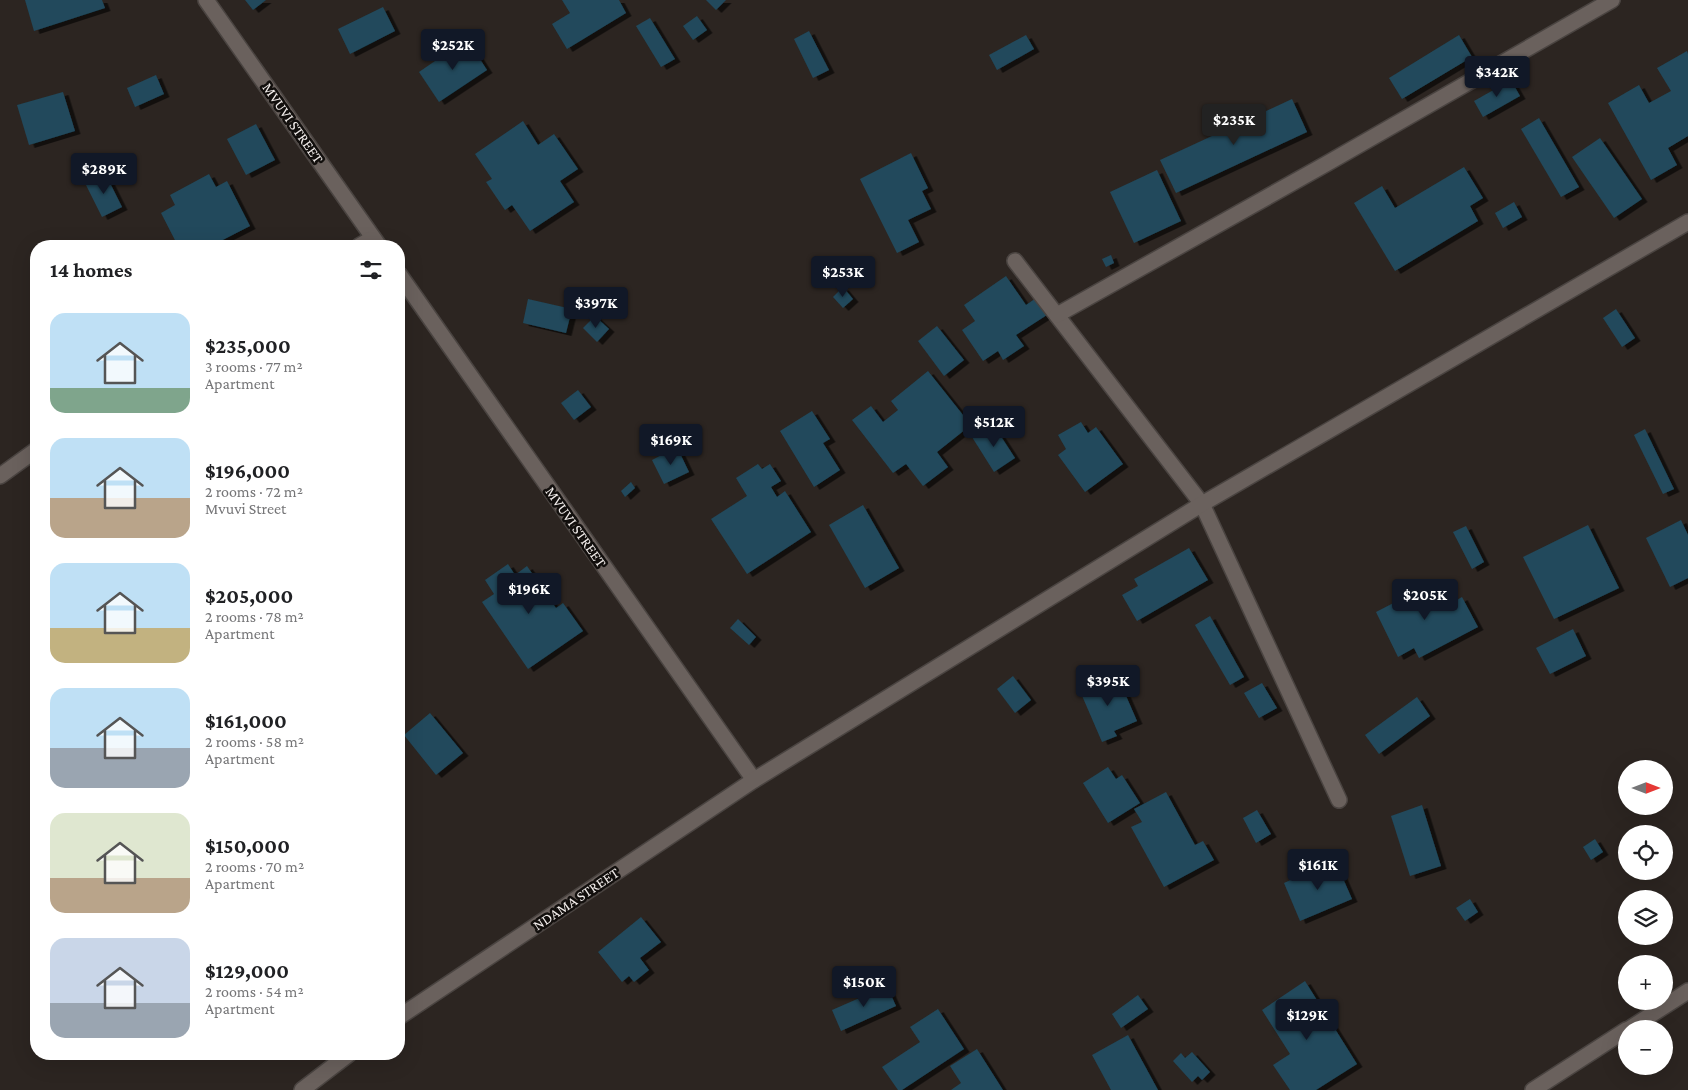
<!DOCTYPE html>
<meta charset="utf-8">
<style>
:root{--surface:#fff;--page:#f2f2f2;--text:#202124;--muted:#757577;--accent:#111827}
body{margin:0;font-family:"Crimson Pro",serif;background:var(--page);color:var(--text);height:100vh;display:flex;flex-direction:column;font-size:19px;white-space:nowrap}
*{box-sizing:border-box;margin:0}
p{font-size:16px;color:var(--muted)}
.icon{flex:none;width:28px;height:28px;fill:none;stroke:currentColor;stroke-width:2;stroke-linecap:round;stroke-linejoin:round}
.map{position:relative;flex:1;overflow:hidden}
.sheet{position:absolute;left:30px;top:240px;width:375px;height:820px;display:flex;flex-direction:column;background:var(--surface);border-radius:20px;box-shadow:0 5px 20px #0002}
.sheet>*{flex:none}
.needle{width:32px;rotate:90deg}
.tools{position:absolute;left:1618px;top:760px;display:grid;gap:10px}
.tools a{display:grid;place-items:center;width:55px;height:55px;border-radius:50%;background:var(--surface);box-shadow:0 5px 20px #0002;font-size:25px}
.price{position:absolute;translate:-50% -42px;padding:0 11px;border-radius:5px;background:var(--accent);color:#fff;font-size:16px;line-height:32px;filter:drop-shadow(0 1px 2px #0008)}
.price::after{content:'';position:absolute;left:50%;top:30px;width:15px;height:11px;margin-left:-8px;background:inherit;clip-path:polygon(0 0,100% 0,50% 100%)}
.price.on{background:#222;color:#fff}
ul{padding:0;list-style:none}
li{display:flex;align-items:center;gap:15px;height:125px;padding:0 20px}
li span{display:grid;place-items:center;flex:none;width:140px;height:100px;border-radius:15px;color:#555}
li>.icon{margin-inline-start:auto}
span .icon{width:60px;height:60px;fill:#fffc;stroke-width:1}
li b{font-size:21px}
h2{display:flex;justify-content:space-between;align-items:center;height:60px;padding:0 20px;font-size:21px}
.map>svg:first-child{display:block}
</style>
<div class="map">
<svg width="1688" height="1090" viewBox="0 0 1688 1090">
<defs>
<filter id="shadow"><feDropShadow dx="5.5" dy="3" stdDeviation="0" flood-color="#0009"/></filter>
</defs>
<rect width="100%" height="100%" fill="#2c2521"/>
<!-- building -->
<g fill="#20495c" filter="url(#shadow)">
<path d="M 25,0 L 102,0 L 105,8 L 34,31 Z"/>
<path d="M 245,0 L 266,0 L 253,10 Z"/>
<path d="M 562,0 L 619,0 L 626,13 L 567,49 L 552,24 L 570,13 Z"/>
<path d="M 706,0 L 726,0 L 716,10 Z"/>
<path d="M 383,7 L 395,31 L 350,54 L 338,29 Z"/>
<path d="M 697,16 L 707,30 L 693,40 L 683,26 Z"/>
<path d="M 650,18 L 675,59 L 661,67 L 636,26 Z"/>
<path d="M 809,31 L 829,70 L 813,78 L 794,39 Z"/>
<path d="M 1026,35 L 1034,49 L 997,70 L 989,55 Z"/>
<path d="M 1459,35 L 1472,57 L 1402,99 L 1389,78 Z"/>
<path d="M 467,39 L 487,70 L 439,102 L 419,72 Z"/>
<path d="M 1687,51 L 1688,54 L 1688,136 L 1668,148 L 1677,165 L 1651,180 L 1608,103 L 1639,85 L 1649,103 L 1671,91 L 1657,68 Z"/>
<path d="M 156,75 L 164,94 L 135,107 L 127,88 Z"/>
<path d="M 1511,80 L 1520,96 L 1483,117 L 1474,101 Z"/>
<path d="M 63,92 L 75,131 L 29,145 L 17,105 Z"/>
<path d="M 1292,99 L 1307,132 L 1176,193 L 1160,160 Z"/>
<path d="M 1539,118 L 1579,187 L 1561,197 L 1521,129 Z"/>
<path d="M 523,121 L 538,145 L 554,134 L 578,169 L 560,181 L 574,202 L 530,231 L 512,205 L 505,210 L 486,182 L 492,179 L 475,154 Z"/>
<path d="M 256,124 L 275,160 L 246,175 L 227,139 Z"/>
<path d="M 1600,138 L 1642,199 L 1614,218 L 1572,157 Z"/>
<path d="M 911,153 L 928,188 L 922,191 L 931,209 L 908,220 L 919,242 L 897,253 L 860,179 Z"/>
<path d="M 1464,167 L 1483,198 L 1470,206 L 1478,221 L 1395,271 L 1354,203 L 1382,186 L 1395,208 Z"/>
<path d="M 1157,170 L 1181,221 L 1134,243 L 1110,192 Z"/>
<path d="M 105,173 L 122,207 L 102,217 L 85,183 Z"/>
<path d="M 209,174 L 216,187 L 227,181 L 250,226 L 211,246 L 178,246 L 161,213 L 175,205 L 170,195 Z"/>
<path d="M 1514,202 L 1522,217 L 1503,228 L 1495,213 Z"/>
<path d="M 1111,255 L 1114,263 L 1106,267 L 1102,259 Z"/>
<path d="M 1006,276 L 1026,305 L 1039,296 L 1050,313 L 1016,335 L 1024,346 L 1003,360 L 998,351 L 983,361 L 962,330 L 975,321 L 964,305 Z"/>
<path d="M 843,287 L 853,299 L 843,308 L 833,297 Z"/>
<path d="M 528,299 L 572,309 L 566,333 L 523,323 Z"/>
<path d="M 1616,309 L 1635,338 L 1622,347 L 1603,318 Z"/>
<path d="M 595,316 L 609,329 L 597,342 L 583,328 Z"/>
<path d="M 937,326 L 964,360 L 944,376 L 918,341 Z"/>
<path d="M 928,371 L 971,425 L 937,452 L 948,467 L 923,486 L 906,464 L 893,473 L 852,420 L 871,406 L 883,422 L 898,410 L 891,401 Z"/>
<path d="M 578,390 L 591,407 L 574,420 L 561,403 Z"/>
<path d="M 812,411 L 830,439 L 823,443 L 840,470 L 814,487 L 780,431 Z"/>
<path d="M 1081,422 L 1088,433 L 1096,427 L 1123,464 L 1085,492 L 1058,455 L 1066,449 L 1058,435 Z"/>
<path d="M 993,424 L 1015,458 L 994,472 L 972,437 Z"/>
<path d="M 1645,429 L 1674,489 L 1663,494 L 1634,435 Z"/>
<path d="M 677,447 L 689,472 L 664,484 L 652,460 Z"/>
<path d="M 758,464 L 762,469 L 770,464 L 781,481 L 771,487 L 777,497 L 785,491 L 811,532 L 747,574 L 711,519 L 747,496 L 736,478 Z"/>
<path d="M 631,482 L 635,488 L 625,497 L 621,491 Z"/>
<path d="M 863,505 L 899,568 L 865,588 L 829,525 Z"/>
<path d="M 1681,520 L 1688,535 L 1688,578 L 1670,587 L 1646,538 Z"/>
<path d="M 1588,525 L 1619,588 L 1554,619 L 1523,557 Z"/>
<path d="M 1466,526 L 1484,562 L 1472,569 L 1453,532 Z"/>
<path d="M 1189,548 L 1208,580 L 1137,621 L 1122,595 L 1138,586 L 1134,579 Z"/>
<path d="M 508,564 L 515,575 L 527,566 L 556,608 L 563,603 L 583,631 L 528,669 L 482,602 L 494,594 L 485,580 Z"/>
<path d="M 1436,581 L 1448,605 L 1462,597 L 1478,627 L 1419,658 L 1414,648 L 1398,657 L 1376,612 Z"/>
<path d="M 1210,616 L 1244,677 L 1230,685 L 1195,625 Z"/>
<path d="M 738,619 L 756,637 L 749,645 L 730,628 Z"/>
<path d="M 1573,629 L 1586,656 L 1550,674 L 1536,648 Z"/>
<path d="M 1117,675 L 1137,721 L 1114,731 L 1117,736 L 1102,742 L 1080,691 Z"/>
<path d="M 1013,676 L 1031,700 L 1015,713 L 997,689 Z"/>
<path d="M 1262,683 L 1277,708 L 1259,718 L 1244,693 Z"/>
<path d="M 1417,697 L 1430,716 L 1379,754 L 1365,735 Z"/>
<path d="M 430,713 L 463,753 L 436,775 L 404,735 Z"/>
<path d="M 1108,767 L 1116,779 L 1122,775 L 1140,803 L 1108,823 L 1083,783 Z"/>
<path d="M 1166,792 L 1195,845 L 1203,841 L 1214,860 L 1164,887 L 1131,827 L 1142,822 L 1134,809 Z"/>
<path d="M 1422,805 L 1441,866 L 1410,876 L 1391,816 Z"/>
<path d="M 1257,810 L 1271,834 L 1256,843 L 1243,818 Z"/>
<path d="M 1595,839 L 1603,852 L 1591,860 L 1583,847 Z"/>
<path d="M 1335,860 L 1352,899 L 1300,921 L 1284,883 Z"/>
<path d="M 1470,899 L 1478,912 L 1465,921 L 1456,908 Z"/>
<path d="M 641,917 L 661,942 L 640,958 L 649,970 L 634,982 L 629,976 L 622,982 L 598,952 Z"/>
<path d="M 1305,981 L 1357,1064 L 1316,1090 L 1290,1090 L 1273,1065 L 1290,1054 L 1262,1010 Z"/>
<path d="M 887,986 L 896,1006 L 841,1031 L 832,1010 Z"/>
<path d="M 1138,995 L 1148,1009 L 1121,1028 L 1112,1014 Z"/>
<path d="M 938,1009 L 964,1049 L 902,1090 L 898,1090 L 882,1067 L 920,1042 L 910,1027 Z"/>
<path d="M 1128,1035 L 1158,1090 L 1111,1090 L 1092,1055 Z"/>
<path d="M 977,1049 L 1003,1090 L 951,1090 L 961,1083 L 950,1066 Z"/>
<path d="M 1192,1052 L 1210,1072 L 1202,1080 L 1198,1076 L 1192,1082 L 1173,1061 L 1181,1053 L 1185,1058 Z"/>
</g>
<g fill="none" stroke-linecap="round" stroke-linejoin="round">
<!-- street casing -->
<g stroke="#4a4441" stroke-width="18">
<g id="street">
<path d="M 206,0 L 379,246"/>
<path d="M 359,246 L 373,238"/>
<path d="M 1015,261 L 1202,504 L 1339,800"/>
<path d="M 399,274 L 754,780"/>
<path d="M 1057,315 L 1326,164 L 1612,0"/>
<path d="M 0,476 L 36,450"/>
<path d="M 399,1017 L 754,780 L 1202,504 L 1688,222"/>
<path d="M 1629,1029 L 1688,991"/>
<path d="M 302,1090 L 349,1054"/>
<path d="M 1533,1090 L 1626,1030"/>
</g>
</g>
<!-- street -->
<use href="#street" stroke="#6a615d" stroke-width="15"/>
</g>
<g text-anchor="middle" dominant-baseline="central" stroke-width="5" stroke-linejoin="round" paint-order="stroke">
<!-- street labels -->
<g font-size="15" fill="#f3eeec" stroke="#120f0d">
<text transform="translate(293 123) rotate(55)">MVUVI STREET</text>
<text transform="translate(576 527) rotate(55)">MVUVI STREET</text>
<text transform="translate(576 899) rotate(-34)">NDAMA STREET</text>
</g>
</g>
</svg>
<div class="tools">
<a><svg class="needle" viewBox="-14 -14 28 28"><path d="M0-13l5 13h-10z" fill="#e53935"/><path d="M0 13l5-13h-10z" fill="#757577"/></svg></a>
<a><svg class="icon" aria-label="locate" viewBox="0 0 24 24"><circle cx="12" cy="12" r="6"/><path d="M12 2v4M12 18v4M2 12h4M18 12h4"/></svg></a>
<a><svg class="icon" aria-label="layers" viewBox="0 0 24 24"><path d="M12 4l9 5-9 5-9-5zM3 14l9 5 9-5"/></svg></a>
<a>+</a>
<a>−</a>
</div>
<b class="price" style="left:453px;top:71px">$252K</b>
<b class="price" style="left:1497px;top:98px">$342K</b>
<b class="price on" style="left:1234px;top:146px">$235K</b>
<b class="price" style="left:104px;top:195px">$289K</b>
<b class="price" style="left:843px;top:298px">$253K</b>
<b class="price" style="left:596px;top:329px">$397K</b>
<b class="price" style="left:994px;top:448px">$512K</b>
<b class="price" style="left:671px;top:466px">$169K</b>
<b class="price" style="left:529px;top:615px">$196K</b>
<b class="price" style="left:1425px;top:621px">$205K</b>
<b class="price" style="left:1108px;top:707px">$395K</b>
<b class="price" style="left:1318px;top:891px">$161K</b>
<b class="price" style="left:864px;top:1008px">$150K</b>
<b class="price" style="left:1307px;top:1041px">$129K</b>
<section class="sheet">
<h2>14 homes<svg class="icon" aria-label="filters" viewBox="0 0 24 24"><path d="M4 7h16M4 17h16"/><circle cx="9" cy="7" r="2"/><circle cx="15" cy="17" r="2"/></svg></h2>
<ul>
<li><span style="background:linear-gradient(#bfe0f5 75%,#7fa58c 0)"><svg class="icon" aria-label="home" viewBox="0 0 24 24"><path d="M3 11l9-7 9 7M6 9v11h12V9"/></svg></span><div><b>$235,000</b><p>3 rooms · 77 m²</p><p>Apartment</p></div></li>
<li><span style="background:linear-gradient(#bfe0f5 60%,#b9a48a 0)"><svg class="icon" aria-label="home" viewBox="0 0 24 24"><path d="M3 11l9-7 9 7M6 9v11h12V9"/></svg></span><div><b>$196,000</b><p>2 rooms · 72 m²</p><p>Mvuvi Street</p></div></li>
<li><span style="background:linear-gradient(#bfe0f5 65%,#c2b280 0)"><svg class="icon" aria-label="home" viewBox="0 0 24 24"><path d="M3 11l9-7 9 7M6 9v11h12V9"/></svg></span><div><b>$205,000</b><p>2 rooms · 78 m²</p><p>Apartment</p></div></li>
<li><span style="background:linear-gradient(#bfe0f5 60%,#9aa5b1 0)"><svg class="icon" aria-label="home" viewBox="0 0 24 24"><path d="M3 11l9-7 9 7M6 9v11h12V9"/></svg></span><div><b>$161,000</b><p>2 rooms · 58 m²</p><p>Apartment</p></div></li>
<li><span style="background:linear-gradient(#dfe7d0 65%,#b9a48a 0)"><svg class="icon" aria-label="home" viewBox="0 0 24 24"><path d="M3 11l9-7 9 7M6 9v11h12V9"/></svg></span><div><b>$150,000</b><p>2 rooms · 70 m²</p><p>Apartment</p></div></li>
<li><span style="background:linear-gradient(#c9d6e8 65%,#9aa5b1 0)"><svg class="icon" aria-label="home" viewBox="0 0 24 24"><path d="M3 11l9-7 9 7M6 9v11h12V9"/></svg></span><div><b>$129,000</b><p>2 rooms · 54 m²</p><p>Apartment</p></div></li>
</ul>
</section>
</div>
